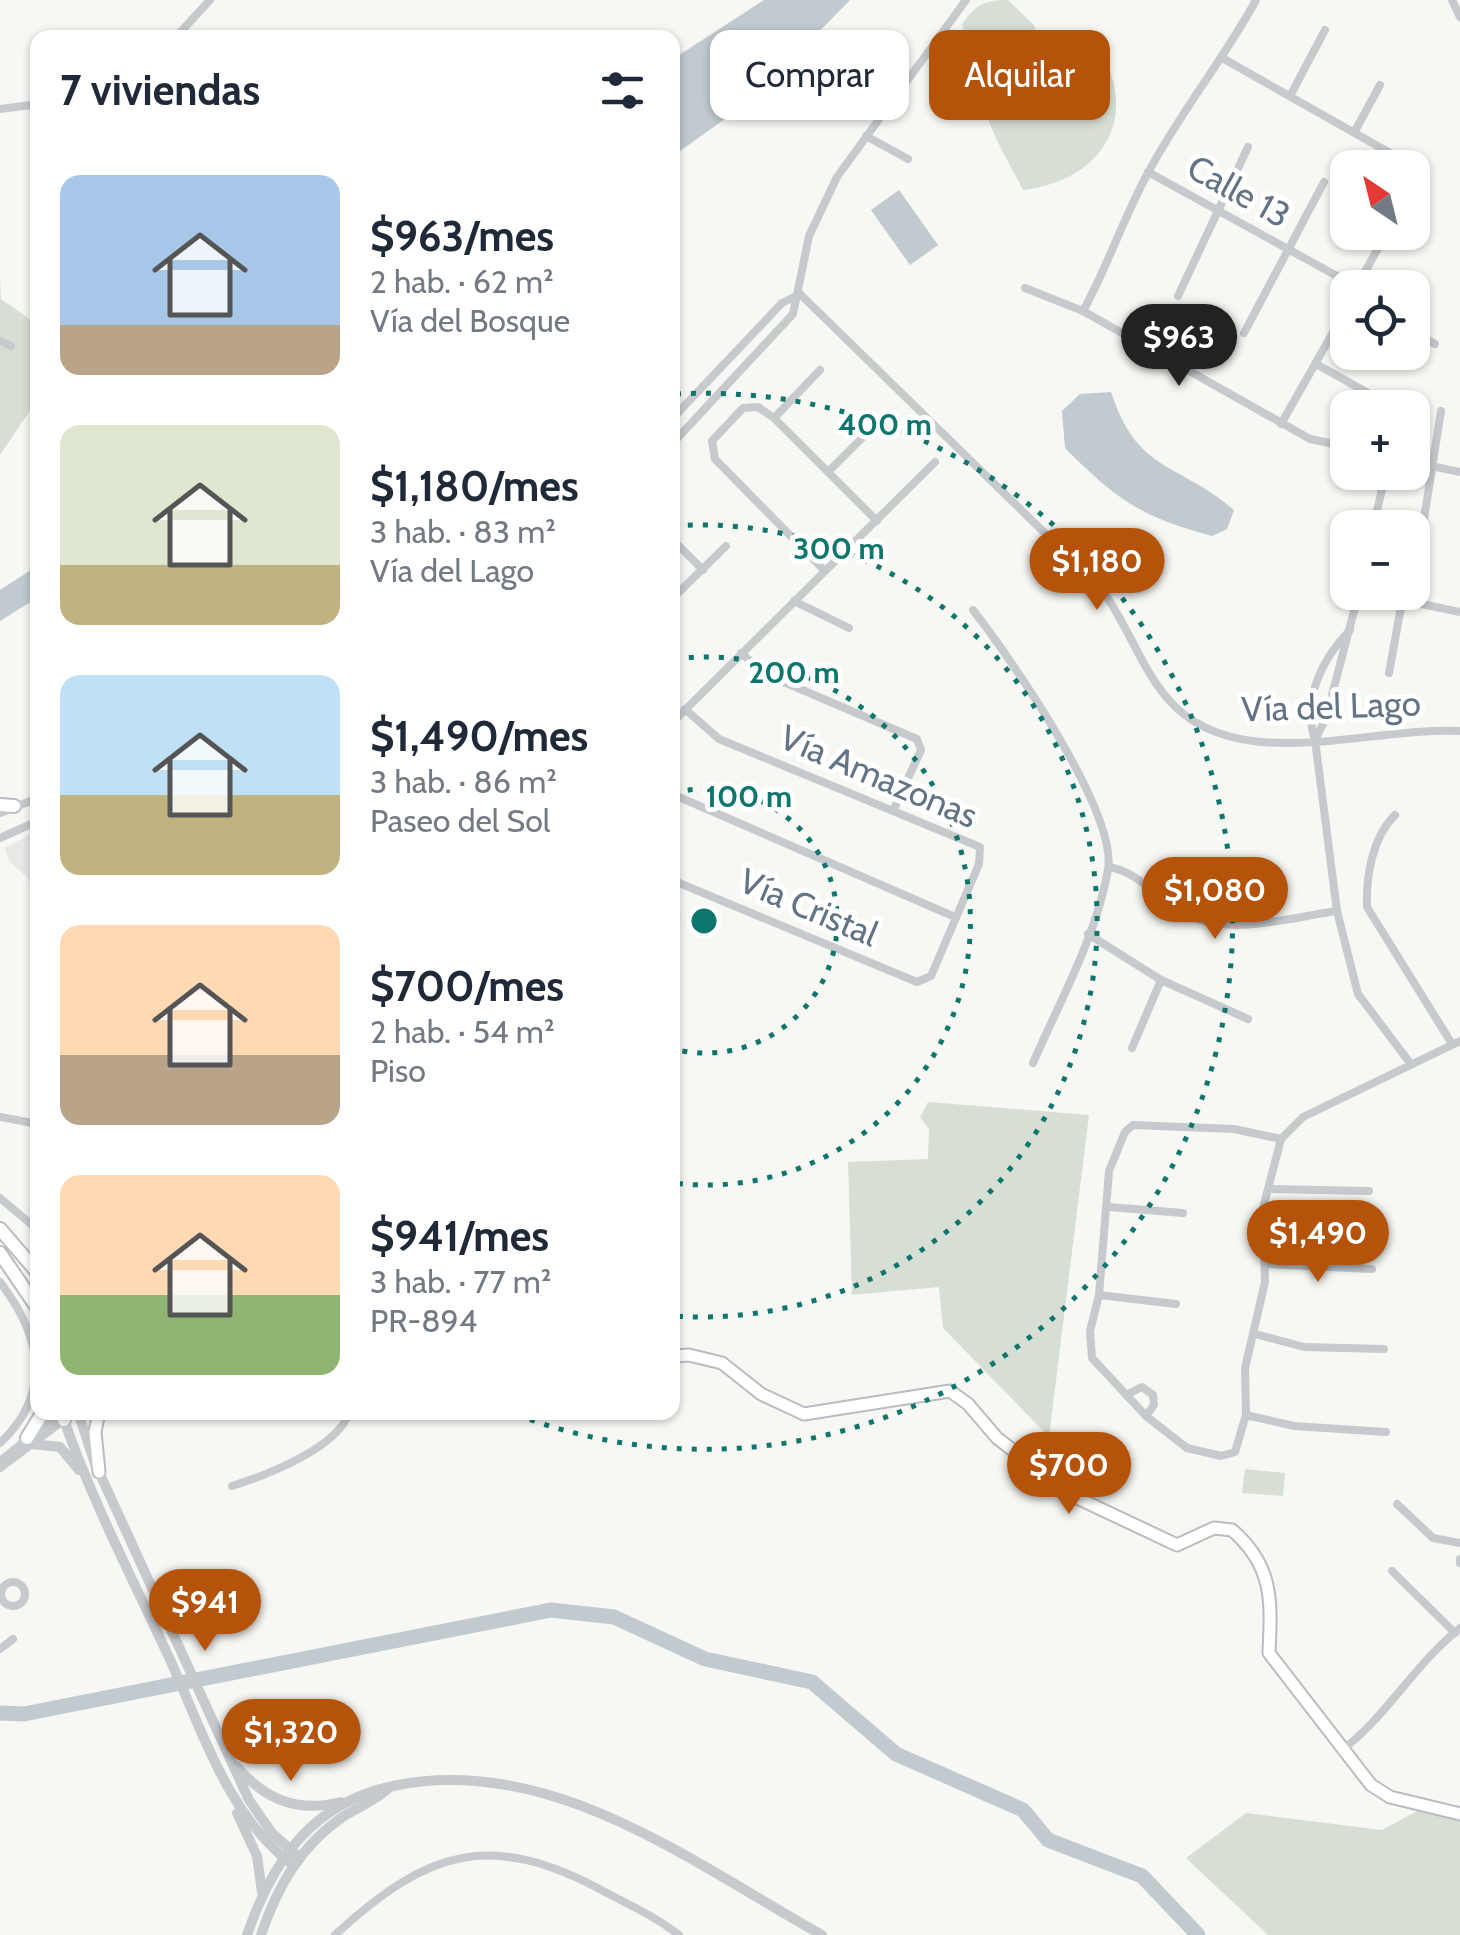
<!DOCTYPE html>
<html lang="es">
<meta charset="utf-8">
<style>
:root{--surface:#fff;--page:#f6f6f7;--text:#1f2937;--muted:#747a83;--accent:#b45309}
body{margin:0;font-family:Cabin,sans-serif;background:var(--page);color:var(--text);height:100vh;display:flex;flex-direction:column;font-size:38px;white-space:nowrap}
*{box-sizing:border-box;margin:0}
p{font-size:32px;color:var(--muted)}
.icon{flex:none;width:55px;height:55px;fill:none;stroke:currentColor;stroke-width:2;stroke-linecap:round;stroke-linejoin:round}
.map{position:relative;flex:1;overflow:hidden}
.sheet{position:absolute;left:30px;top:30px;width:650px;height:1390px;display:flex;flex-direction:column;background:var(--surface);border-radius:20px;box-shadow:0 2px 8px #0004}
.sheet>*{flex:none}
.top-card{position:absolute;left:710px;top:30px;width:600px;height:90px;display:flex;gap:20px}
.needle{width:65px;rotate:325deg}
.tools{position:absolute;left:1330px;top:150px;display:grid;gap:20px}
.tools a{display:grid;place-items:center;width:100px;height:100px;border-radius:20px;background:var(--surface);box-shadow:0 2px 8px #0004;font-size:50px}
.price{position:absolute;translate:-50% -85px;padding:0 22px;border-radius:35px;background:var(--accent);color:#fff;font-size:32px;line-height:65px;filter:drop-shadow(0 2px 5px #0008)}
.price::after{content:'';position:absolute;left:50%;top:60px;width:30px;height:22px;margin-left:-15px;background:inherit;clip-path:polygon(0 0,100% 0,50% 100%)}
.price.selected{background:#222;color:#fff}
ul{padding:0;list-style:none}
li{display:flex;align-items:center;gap:30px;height:250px;padding:0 30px}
li span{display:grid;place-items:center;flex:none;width:280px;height:200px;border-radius:20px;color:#555}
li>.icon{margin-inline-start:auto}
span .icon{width:120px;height:120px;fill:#fffc;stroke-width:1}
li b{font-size:42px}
h2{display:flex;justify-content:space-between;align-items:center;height:120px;padding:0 30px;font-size:42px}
.chip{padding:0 35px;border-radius:20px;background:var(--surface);box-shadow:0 2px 8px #0004;font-size:35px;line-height:90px}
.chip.selected{background:var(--accent);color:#fff}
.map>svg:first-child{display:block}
</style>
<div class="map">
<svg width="1460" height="1935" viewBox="0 0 1460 1935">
<rect width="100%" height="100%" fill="#f7f7f4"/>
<!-- built -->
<path fill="#e7e9e7" d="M 37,830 L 37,900 L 28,878 L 9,861 L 5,848 Z"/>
<!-- green -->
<g fill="#d7dfd4">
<path d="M 1008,0 L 1034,25 L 1037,35 L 1028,59 L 980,70 L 974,65 L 962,24 C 975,5 985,0 1008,0 Z"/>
<path d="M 1103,55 C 1139,125 1097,181 1023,190 C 1009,162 970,100 983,72 L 1023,63 Z"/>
<path d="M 0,274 L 1,299 L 38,325 L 37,400 L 0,455 Z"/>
<path d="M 928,1102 L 1089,1115 L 1049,1437 L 943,1328 L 939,1287 L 852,1295 L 848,1162 L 928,1159 L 929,1129 L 920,1117 Z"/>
<path d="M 1245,1469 L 1285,1473 L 1283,1496 L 1242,1493 Z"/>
<path d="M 1417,1811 L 1460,1820 L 1460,1935 L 1268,1935 L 1186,1858 L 1246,1813 L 1382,1830 Z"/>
</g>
<!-- water -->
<g fill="#c0cacf">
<path d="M 764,0 L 850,0 L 753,99 L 673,156 L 673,59 Z"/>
<path d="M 899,190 L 938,245 L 910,265 L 871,210 Z"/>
<path d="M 1111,392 C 1138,474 1177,461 1234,510 L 1227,529 L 1212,536 C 1141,517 1117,500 1065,448 L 1062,411 L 1080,394 Z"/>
<path d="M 37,566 L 37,598 L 0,621 L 0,590 Z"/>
</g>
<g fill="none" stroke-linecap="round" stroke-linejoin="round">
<!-- river -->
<path stroke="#c0cacf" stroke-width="15" d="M 0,1713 L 24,1714 L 551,1610 L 614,1617 L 705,1659 L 812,1682 L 896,1754 L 1023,1810 L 1048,1840 L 1142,1876 L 1198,1935"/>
<!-- secondary casing -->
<g stroke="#b8bdc2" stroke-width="15">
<g id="secondary">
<path d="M 672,1356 L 689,1355 L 722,1363 L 761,1394 L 804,1414 L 950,1391 L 968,1404 L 997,1438 L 1071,1495 L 1177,1545 L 1214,1528 L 1232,1530 C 1275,1567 1271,1604 1269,1653 L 1371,1785 L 1390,1797 L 1460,1814"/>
<path d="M 99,1412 L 95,1432 L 99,1472"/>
<path d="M 319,1412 L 349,1412"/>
</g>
</g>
<!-- primary casing -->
<g stroke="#b9bdc1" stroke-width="16">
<g id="primary">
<path d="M 0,805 L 14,806"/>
<path d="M 0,1229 L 38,1273"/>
<path d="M 0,1253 L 38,1309"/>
<path d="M 62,1412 L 64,1420"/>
<path d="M 27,1438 L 43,1412"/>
</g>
</g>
<!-- minor -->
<g stroke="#c6cacd" stroke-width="8">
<path d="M 1452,0 L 1460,17"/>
<path d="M 175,38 L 210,0"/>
<path d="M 1224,59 L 1413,166 L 1418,179 L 1412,188"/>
<path d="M 1290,96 L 1325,30"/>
<path d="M 0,109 L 38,104"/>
<path d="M 1355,131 L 1380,85"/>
<path d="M 866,136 L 908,159"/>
<path d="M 1148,172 L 1357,287"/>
<path d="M 1025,288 L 1083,311 L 1310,439 L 1348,447"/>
<path d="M 1356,288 L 1387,232"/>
<path d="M 800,294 L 1099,586 C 1126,620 1139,665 1167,698 C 1234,778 1369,726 1460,731"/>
<path d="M 1178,296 L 1248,147"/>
<path d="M 1083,311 C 1108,266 1124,216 1149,171 C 1181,111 1224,59 1256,0"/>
<path d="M 1412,331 L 1435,344"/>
<path d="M 1244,333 L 1324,182"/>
<path d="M 0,341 L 11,346"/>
<path d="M 1316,364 L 1379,399"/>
<path d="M 774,418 L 820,370"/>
<path d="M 672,419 L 782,303 L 800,294"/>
<path d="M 1281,424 L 1348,306"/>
<path d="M 672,444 L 793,314 L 809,236 L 837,177 L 966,0"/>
<path d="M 1412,462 L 1460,472"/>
<path d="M 828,472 L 880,420"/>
<path d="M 1373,528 L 1386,472"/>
<path d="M 1421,538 L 1441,411"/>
<path d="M 672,539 L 703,570"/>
<path d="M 824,570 L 715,459 L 712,441 L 743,408 L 758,407 L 774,418 L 877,521"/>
<path d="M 1364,592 L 1460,612"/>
<path d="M 672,599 L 726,546"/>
<path d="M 794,601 L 849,628"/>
<path d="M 973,610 C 1010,657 1118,813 1108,870 C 1096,937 1060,1001 1033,1063"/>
<path d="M 1350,630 C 1321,660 1302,700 1315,740 L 1337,911 L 1358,994 L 1410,1063"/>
<path d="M 741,653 L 765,674 L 917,739 L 921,750 L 894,809"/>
<path d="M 1389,673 L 1402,601"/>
<path d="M 672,723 L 935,462"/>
<path d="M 1315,740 L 1326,718 L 1359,592"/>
<path d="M 672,794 L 955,917"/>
<path d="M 0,813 L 38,798"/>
<path d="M 1395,815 C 1372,838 1366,876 1367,907 L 1452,1044"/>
<path d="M 0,838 L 38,821"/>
<path d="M 1109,867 C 1139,873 1150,892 1174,908 C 1222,940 1285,918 1337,911"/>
<path d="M 672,880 L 917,982 L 931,976 L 979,864 L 980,847 L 719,739 L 685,709"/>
<path d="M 1088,934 L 1161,980 L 1248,1019"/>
<path d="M 1132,1048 L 1161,980"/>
<path d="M 0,1117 L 38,1124"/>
<path d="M 1281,1139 L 1234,1129 L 1133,1125 L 1125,1132 L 1109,1171 L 1099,1295 L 1090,1331 L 1092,1358 L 1146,1416 L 1187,1448 L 1221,1456 L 1235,1452 L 1246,1415 L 1245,1368 L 1265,1282 L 1263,1208 L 1281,1139 L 1303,1117 L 1460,1041"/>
<path d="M 1269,1189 L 1369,1191"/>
<path d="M 0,1198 L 38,1230"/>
<path d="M 1109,1207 L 1183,1213"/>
<path d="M 1266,1264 L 1372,1269"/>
<path d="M 0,1282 C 42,1337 53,1393 0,1443"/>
<path d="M 1099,1295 L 1176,1304"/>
<path d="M 1255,1334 L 1304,1347 L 1384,1349"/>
<path d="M 1126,1395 L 1142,1387 L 1153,1395 L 1154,1405 L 1146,1416"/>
<path d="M 1246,1415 L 1294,1426 L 1386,1432"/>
<path d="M 0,1461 L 61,1412"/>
<path d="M 0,1468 L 64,1420"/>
<path d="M 232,1486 C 267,1475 337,1448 349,1413"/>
<path d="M 1397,1504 L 1433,1538 L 1460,1543"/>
<path d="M 1460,1559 L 1460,1563"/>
<path d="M 1392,1571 L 1455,1633"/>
<circle cx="13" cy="1594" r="12"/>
<path d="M 0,1649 L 13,1639"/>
<path d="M 1341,1751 C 1388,1715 1413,1666 1460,1628"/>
<path d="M 335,1935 C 428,1849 491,1830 605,1892 C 630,1905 656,1917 679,1935"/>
</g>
<!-- tertiary -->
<g stroke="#c6cacd" stroke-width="10">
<path d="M 78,1412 L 94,1461 L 249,1800 L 272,1833 L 299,1857"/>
<path d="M 64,1420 C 92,1500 130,1574 166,1651 C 201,1725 225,1814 293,1865"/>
<path d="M 32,1444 L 60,1447 L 79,1470"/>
<path d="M 237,1767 C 266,1800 297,1813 341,1802"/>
<path d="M 237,1813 L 257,1856 L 262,1892"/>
<path d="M 247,1935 C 273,1860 312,1803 393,1786 C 550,1753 691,1862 822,1935"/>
<path d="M 261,1935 C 277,1887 301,1845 344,1816 C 360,1806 377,1800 390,1787"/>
</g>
<!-- secondary -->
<use href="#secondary" stroke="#fff" stroke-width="11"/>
<!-- primary -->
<use href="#primary" stroke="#fff" stroke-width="12"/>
</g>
<!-- distance rings -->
<g fill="none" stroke="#0f766e" stroke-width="5" stroke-dasharray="5 10">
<path d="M673 793A132 132 0 1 1 673 1049"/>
<path d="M674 659A264 264 0 1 1 674 1183"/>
<path d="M673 526A396 396 0 1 1 673 1316"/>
<path d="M676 394A528 528 0 1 1 515 1414"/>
</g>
<g text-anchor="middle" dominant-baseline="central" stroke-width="10" stroke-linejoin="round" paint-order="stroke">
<!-- street labels -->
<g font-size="35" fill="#647487" stroke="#fff">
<text transform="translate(1239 191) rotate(29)">Calle 13</text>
<text transform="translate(1331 706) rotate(-2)">Vía del Lago</text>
<text transform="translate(879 776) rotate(23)">Vía Amazonas</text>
<text transform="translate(809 907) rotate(23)">Vía Cristal</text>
</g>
</g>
<circle cx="704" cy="921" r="15" fill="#0f766e" stroke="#fff" stroke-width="5"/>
<g font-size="30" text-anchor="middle" font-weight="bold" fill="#0f766e" stroke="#fff" stroke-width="10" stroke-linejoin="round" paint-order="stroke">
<text x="885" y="435">400 m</text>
<text x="839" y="559">300 m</text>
<text x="794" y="683">200 m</text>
<text x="749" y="807">100 m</text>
</g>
</svg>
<div class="tools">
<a><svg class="needle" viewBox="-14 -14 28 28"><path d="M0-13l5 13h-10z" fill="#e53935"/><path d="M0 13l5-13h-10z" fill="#747a83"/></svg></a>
<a><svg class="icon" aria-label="locate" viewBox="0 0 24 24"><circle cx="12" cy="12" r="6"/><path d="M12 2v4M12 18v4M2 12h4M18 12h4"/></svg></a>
<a>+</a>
<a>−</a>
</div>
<b class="price selected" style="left:1179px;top:389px">$963</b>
<b class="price" style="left:1097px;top:613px">$1,180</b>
<b class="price" style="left:1215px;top:942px">$1,080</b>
<b class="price" style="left:1318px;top:1285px">$1,490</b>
<b class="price" style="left:1069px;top:1517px">$700</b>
<b class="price" style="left:205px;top:1654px">$941</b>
<b class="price" style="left:291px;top:1784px">$1,320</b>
<div class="top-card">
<a class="chip">Comprar</a>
<a class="chip selected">Alquilar</a>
</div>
<section class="sheet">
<h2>7 viviendas<svg class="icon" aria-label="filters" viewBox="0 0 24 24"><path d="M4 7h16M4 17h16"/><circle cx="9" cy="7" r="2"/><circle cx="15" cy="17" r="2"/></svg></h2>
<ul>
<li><span style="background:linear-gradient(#a9c7e8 75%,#b9a48a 0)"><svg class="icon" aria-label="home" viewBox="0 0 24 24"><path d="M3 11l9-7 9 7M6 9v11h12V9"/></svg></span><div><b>$963/mes</b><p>2 hab. · 62 m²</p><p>Vía del Bosque</p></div></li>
<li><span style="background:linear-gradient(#dfe7d0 70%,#c2b280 0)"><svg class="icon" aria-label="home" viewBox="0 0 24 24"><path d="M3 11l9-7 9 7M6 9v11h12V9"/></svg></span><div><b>$1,180/mes</b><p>3 hab. · 83 m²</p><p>Vía del Lago</p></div></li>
<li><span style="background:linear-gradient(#bfe0f5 60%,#c2b280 0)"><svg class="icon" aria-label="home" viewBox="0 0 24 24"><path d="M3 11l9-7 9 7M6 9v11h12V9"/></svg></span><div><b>$1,490/mes</b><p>3 hab. · 86 m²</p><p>Paseo del Sol</p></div></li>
<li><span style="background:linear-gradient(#ffd9b3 65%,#b9a48a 0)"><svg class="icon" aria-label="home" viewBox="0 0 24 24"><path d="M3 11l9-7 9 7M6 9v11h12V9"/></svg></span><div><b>$700/mes</b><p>2 hab. · 54 m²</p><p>Piso</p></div></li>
<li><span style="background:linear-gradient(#ffd9b3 60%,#8fb573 0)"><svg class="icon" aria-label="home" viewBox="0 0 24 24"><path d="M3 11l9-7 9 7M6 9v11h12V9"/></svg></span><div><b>$941/mes</b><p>3 hab. · 77 m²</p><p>PR-894</p></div></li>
</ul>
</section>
</div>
